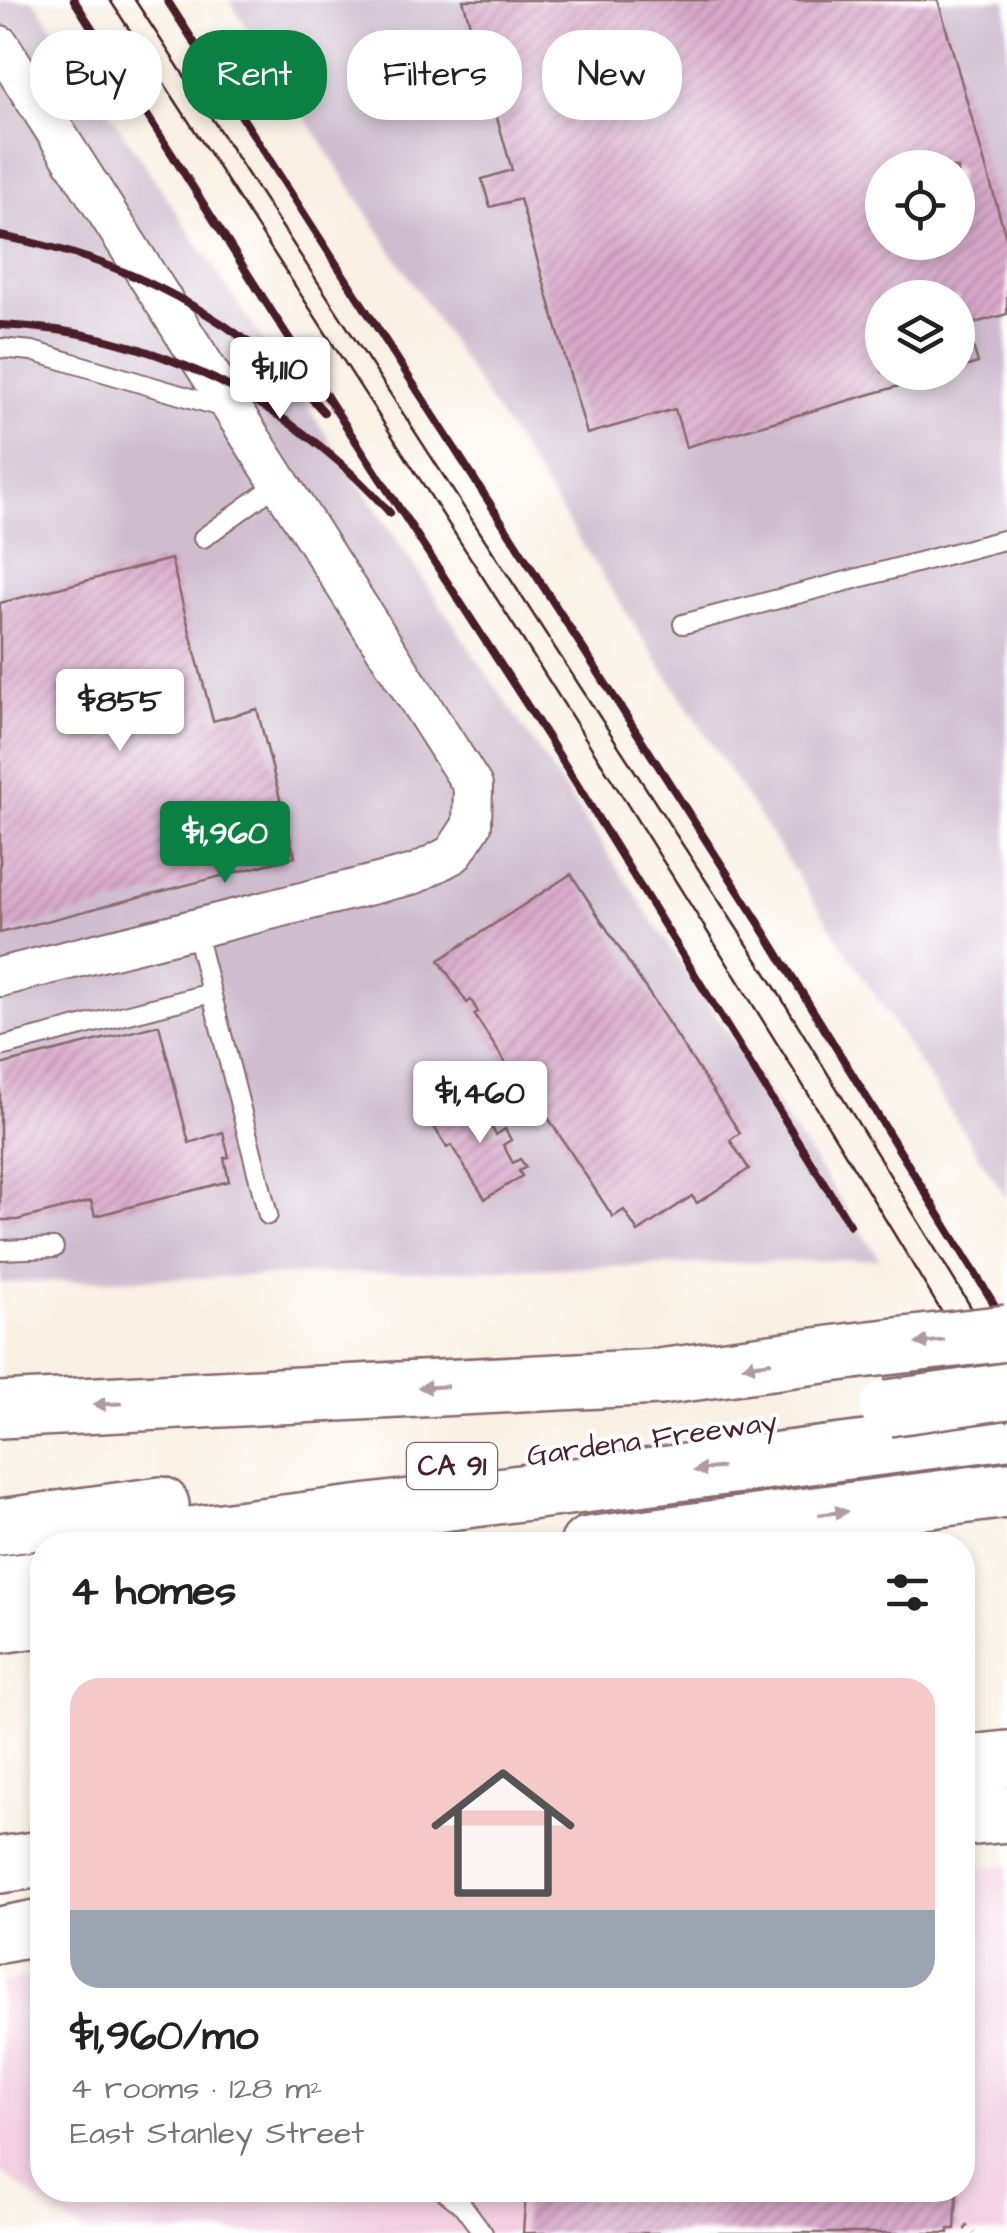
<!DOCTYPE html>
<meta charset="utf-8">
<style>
:root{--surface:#fff;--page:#f2f2f2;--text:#222;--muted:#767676;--accent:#0b8043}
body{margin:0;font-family:"Architects Daughter",sans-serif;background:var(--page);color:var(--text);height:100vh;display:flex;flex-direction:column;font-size:38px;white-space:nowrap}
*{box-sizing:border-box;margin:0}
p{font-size:32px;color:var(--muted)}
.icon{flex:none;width:55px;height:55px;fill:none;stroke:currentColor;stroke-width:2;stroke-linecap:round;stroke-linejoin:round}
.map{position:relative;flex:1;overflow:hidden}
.details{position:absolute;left:30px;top:1532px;width:945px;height:670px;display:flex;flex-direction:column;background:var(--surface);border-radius:40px;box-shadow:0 5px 15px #0003}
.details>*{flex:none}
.guide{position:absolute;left:30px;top:30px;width:948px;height:90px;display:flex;gap:20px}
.buttons{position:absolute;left:865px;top:150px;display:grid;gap:20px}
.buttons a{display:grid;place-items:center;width:110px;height:110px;border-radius:50%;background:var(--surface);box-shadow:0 5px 15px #0003;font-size:50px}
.price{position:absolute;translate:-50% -85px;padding:0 22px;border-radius:10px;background:#fff;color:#222;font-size:32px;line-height:65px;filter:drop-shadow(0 2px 5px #0008)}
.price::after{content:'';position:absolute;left:50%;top:60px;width:30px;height:22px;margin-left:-15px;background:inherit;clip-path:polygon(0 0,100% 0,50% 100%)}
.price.current{background:var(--accent);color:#fff}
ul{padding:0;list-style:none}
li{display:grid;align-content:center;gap:20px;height:530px;padding:0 40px}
li span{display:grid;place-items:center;height:310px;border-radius:30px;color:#555}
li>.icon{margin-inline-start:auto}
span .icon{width:180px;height:180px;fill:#fffc;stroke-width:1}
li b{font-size:42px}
h2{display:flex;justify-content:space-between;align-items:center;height:120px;padding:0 40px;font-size:42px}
.pill{padding:0 35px;border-radius:40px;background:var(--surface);box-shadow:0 5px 15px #0003;font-size:35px;line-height:90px}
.pill.current{background:var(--accent);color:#fff}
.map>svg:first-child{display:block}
</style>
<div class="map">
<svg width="1007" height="2233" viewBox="0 0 1007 2233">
<defs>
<pattern id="building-hatch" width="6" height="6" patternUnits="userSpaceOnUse" patternTransform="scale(2.5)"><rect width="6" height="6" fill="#d8a9ca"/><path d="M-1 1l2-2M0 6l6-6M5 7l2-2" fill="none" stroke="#b189a4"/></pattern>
</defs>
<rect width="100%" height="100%" fill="#fff"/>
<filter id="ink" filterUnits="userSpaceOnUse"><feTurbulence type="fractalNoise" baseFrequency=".01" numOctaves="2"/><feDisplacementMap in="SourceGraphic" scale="20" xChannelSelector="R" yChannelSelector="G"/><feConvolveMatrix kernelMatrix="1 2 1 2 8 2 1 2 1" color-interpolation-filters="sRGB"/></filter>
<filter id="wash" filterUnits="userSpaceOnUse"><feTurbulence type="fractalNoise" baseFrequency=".0048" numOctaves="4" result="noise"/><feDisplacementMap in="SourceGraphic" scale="40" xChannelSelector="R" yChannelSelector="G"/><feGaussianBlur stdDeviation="2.25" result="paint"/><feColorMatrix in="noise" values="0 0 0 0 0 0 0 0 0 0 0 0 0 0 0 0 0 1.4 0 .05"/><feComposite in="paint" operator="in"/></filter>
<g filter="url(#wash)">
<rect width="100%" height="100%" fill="#f9f0e3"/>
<!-- built -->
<path fill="#f2cfe1" d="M 1007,1865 L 1007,2233 L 84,2233 L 0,2172 L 0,1984 L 42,1973 L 42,2190 L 962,2190 L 963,1869 Z"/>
<!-- industrial -->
<g fill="#cfbdcf" fill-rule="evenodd">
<path d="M 0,0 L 34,0 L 880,1259 L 0,1283 Z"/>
<path d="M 229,0 L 1007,0 L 1007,1199 ZM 882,168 L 958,168 L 958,242 L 882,242 ZM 882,298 L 958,298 L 958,372 L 882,372 Z"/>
</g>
<g id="blocks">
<!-- building -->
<g fill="url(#building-hatch)" fill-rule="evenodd">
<path d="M 463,0 L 938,0 L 1007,241 L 1007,314 L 967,325 L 978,363 L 958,369 L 958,298 L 882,298 L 882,372 L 941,374 L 686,447 L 675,409 L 587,434 L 520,199 L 490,207 L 482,179 L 512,170 ZM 882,168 L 958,168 L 958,242 L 882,242 Z"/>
<path d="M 171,559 L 213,721 L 257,709 L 295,857 L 0,933 L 0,603 Z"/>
<path d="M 571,874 L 740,1133 L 730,1140 L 749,1169 L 697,1203 L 692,1196 L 638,1232 L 624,1210 L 613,1217 L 513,1064 L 508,1067 L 474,1014 L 478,1012 L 471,1000 L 467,1003 L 439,960 Z"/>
<path d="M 159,1025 L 189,1143 L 223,1132 L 229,1157 L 224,1158 L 229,1181 L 95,1216 L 91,1201 L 17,1220 L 0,1220 L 0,1065 Z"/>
<path d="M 486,1094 L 499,1116 L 488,1122 L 496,1135 L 505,1129 L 511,1140 L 503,1145 L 513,1163 L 520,1159 L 526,1167 L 519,1171 L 522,1176 L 485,1199 L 451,1145 L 447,1148 L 431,1122 L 439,1117 L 442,1122 Z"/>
<path d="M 526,2190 L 957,2190 L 955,2229 L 949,2229 L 949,2233 L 523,2233 Z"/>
</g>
</g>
</g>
<g filter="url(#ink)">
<use href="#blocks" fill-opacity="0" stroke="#87686b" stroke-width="2.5"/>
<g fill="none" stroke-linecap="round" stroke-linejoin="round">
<!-- service casing -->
<g stroke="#87686b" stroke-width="22">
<g id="service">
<path d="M 0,348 L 32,351 L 228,409"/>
<path d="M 203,538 L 279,483"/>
<path d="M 683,624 L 1007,539"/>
<path d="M 195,929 L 268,1215"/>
<path d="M 0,1047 L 211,993"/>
<path d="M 0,1250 L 54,1248"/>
<path d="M 443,2190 L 463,2206 L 483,2233"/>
</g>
</g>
<!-- minor casing -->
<g stroke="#87686b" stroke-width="42">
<path id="minor" d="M 0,45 L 473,786 L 472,825 L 453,854 L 415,874 L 0,977"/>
</g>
<!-- primary casing -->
<g stroke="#87686b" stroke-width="60">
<g id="primary">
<path d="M 962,1764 L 1007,1759"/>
<path d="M 962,1818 L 1007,1814"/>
<path d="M 0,1865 L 42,1859"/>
<path d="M 0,1935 L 42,1927"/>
</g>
</g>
<!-- motorway casing -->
<g stroke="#87686b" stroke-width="60">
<g id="motorway">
<path d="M 0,1410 L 659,1377 L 853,1351"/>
<path d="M 0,1527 L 161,1505"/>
<path d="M 112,1545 L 1007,1431"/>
<path d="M 588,1545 L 1007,1490"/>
<path d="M 0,1584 L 42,1579"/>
<path d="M 0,1625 L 42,1619"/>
</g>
</g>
<!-- path -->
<path stroke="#87686b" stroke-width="6" stroke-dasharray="2.5 8" stroke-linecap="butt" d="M 965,2227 L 974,2233"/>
<!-- service -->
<use href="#service" stroke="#fff" stroke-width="18"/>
<!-- minor -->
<use href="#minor" stroke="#fff" stroke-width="38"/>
<!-- primary -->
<use href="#primary" stroke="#fff" stroke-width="55"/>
<!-- motorway -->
<use href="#motorway" stroke="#fff" stroke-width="55"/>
<!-- tram -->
<g stroke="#4a1f2b" stroke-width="2.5">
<path d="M 110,0 C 415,470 720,940 1007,1421"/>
<path d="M 135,0 L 771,981 L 1007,1366"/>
</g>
<!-- rail -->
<g stroke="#4a1f2b" stroke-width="8">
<path d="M 74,0 L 274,315 L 547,736 L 850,1225"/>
<path d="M 167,0 L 759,923 L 1007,1325"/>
<path d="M 0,236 C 121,257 243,319 324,412"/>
<path d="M 0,325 C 150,330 291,401 390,513"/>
</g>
<!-- motorway-bridge casing -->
<g stroke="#87686b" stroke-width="60" stroke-linecap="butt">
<g id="motorway-bridge">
<path d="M 853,1351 L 1007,1333"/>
<path d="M 888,1408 L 1007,1391"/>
</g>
</g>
<!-- motorway-bridge -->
<use href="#motorway-bridge" stroke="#fff" stroke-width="55"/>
</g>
<!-- one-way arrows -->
<defs><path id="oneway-solid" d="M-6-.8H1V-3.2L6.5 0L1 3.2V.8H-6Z" transform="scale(2.5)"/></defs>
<g fill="#ae9aa0">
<use href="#oneway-solid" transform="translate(930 1342) rotate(173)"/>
<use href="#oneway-solid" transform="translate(757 1364) rotate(172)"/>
<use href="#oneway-solid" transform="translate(433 1387) rotate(177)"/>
<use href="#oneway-solid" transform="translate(108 1404) rotate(177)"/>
<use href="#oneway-solid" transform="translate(708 1469) rotate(173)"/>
<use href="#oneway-solid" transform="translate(833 1513) rotate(-7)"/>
</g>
</g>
<g text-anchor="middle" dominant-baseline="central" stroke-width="8" stroke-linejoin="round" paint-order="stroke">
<!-- shield labels -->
<rect fill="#fff" stroke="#80626b" stroke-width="2.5" x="407" y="1443" width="90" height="46" rx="8"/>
<g font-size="28" font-weight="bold" fill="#4a1f2b">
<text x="452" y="1466">CA 91</text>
</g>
<!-- street labels -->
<g font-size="30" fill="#4a1f2b" stroke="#fff">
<text transform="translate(652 1439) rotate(-8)">Gardena Freeway</text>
</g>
</g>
</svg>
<div class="buttons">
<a><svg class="icon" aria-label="locate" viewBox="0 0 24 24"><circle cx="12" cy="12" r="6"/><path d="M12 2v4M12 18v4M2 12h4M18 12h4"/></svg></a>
<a><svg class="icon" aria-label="layers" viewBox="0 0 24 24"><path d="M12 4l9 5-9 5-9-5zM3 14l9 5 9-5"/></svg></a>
</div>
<b class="price" style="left:280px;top:422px">$1,110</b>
<b class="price" style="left:120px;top:754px">$855</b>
<b class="price current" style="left:225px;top:886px">$1,960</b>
<b class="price" style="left:480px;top:1146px">$1,460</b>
<div class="guide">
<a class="pill">Buy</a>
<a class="pill current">Rent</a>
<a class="pill">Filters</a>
<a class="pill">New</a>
</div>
<section class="details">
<h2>4 homes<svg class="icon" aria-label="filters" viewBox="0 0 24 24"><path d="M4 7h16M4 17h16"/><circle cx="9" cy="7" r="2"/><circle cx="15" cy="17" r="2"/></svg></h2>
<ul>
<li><span style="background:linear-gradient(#f6c9c9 75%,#9aa5b1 0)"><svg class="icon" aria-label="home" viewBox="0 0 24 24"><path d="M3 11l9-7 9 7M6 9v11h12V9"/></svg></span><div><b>$1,960/mo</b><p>4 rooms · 128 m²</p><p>East Stanley Street</p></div></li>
</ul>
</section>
</div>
